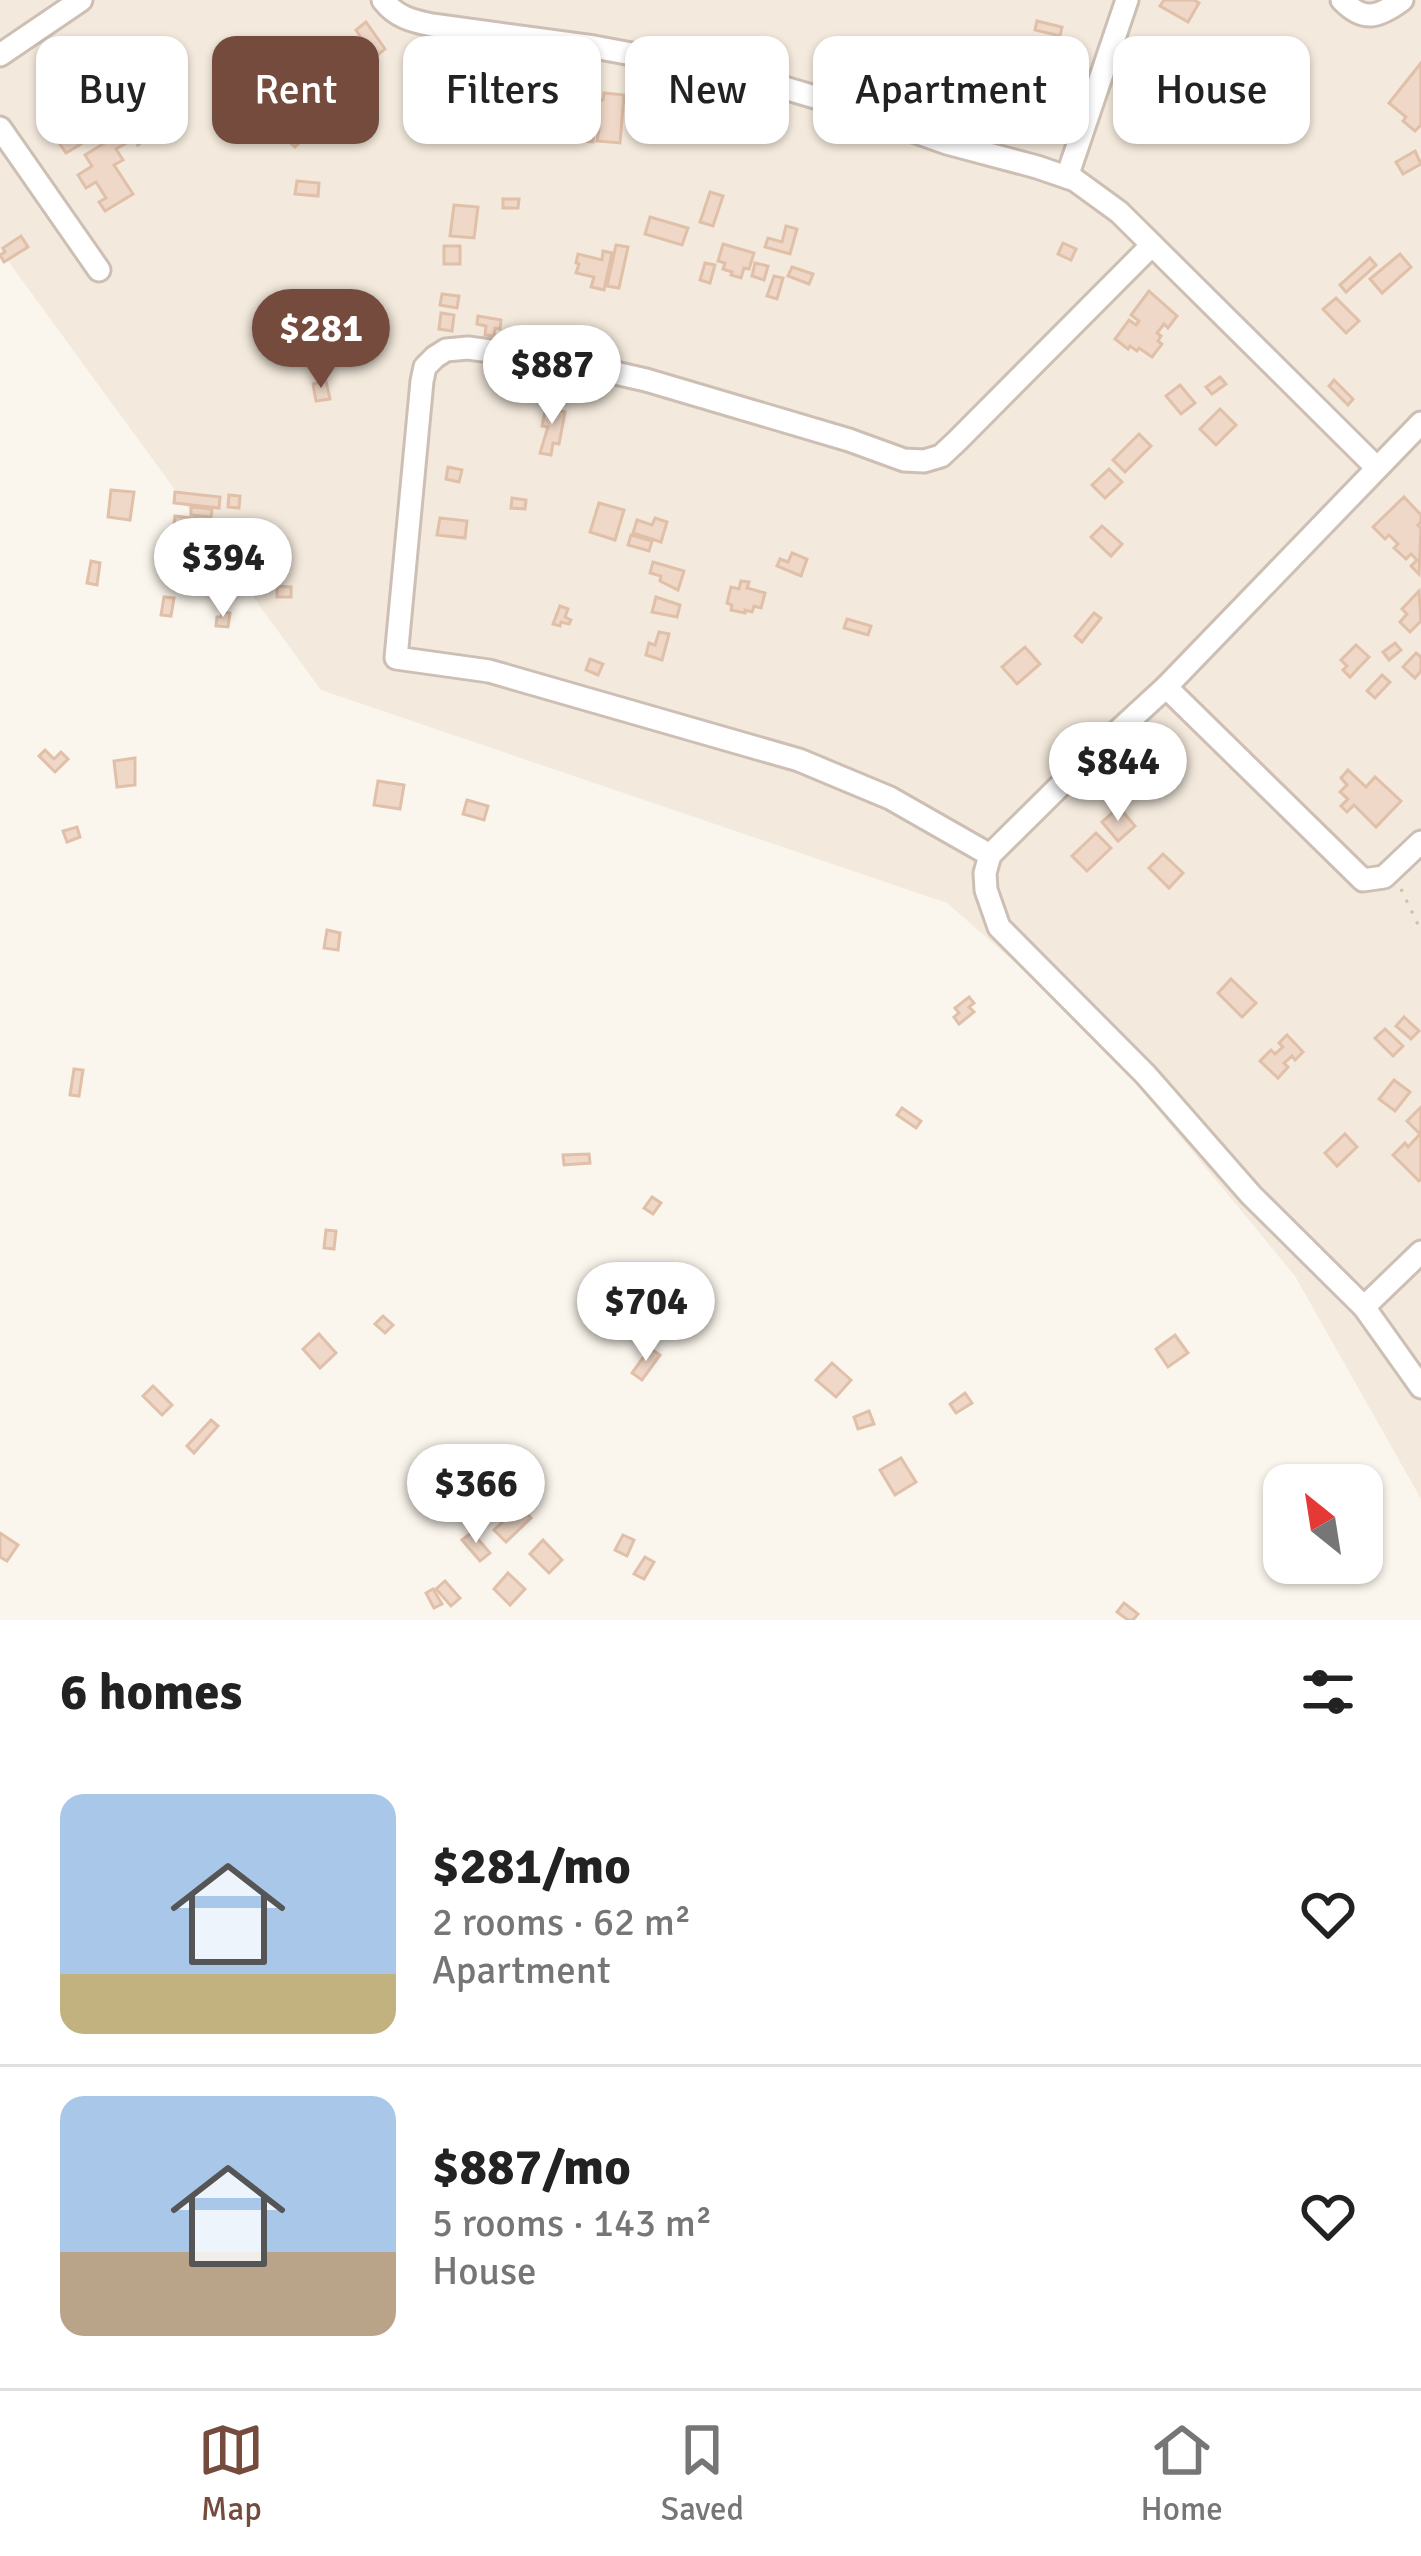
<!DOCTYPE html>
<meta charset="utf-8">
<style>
:root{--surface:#fff;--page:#f2f2f2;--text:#222;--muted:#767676;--line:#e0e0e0;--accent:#744b3d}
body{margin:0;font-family:Signika,sans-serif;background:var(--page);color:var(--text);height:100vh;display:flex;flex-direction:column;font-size:45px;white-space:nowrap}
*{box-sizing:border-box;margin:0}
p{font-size:39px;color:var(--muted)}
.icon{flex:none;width:66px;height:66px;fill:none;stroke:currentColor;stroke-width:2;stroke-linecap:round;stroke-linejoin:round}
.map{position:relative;height:1620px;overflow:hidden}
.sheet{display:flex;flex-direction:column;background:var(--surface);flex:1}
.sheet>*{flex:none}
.guide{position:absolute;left:36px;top:36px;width:1350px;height:108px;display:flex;gap:24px}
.needle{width:78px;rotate:330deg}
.fabs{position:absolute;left:1263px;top:1464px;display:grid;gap:24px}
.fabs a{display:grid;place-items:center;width:120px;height:120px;border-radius:24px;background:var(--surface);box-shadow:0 3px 9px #0004;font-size:60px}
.price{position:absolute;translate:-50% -102px;padding:0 27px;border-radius:42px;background:#fff;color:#222;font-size:39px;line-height:78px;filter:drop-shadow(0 3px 6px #0008)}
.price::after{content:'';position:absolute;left:50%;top:72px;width:36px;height:27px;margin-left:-18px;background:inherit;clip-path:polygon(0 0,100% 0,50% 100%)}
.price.selected{background:var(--accent);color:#fff}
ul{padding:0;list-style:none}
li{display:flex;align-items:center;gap:36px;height:300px;padding:0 60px}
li+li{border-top:3px solid var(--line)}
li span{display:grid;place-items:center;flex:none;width:336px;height:240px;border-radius:24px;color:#555}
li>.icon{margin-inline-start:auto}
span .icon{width:144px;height:144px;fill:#fffc;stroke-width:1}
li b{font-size:51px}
h2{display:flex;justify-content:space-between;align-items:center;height:144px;padding:0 60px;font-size:51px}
.chip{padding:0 42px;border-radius:24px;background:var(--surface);box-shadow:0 3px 9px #0004;font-size:42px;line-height:108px}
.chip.selected{background:var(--accent);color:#fff}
.menu{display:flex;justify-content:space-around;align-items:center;height:168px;border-top:3px solid var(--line);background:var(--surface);font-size:33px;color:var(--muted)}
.menu a{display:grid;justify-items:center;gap:6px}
.menu .selected{color:var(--accent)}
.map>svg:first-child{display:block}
</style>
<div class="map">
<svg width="1421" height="1620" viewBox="0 0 1421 1620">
<rect width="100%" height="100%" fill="#fbf6ed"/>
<!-- residential -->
<path fill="#f3e9dc" d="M 0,0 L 1421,0 L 1421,1499 L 1295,1276 L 1093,1031 L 947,903 L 321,690 L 0,250 Z"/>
<!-- building -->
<g fill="#efd8c7" stroke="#e0c0a9" stroke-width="3">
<path d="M 1164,0 L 1194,0 L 1199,3 L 1188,22 L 1160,6 Z"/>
<path d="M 1037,21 L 1062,27 L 1060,36 L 1035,30 Z"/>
<path d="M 366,22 L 385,49 L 375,57 L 356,30 Z"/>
<path d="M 1117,63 L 1142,68 L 1138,86 L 1113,80 Z"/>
<path d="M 1421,63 L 1421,125 L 1415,131 L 1403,121 L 1406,117 L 1389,103 Z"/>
<path d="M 575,81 L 595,82 L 594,100 L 603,100 L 604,93 L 624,95 L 620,143 L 597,141 L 599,129 L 594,129 L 593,142 L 565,140 L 567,124 L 577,125 L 578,107 L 573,106 Z"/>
<path d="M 141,118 L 153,133 L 138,145 L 126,129 Z"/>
<path d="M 303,120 L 312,130 L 295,147 L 285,138 Z"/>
<path d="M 70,127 L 81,144 L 66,153 L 55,137 Z"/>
<path d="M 124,131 L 130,141 L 116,149 L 123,160 L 114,165 L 133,194 L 105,211 L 99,202 L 106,198 L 96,182 L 86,188 L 78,175 L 92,166 L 85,155 Z"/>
<path d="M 1415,151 L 1421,164 L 1403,174 L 1396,162 Z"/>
<path d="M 297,181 L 319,183 L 318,196 L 295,194 Z"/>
<path d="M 710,192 L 723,196 L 713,226 L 700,222 Z"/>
<path d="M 503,199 L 519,199 L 518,208 L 503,208 Z"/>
<path d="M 454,205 L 478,207 L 474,238 L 450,236 Z"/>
<path d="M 650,217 L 688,228 L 682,245 L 645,234 Z"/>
<path d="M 786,226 L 797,229 L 790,254 L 765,247 L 768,238 L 782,242 Z"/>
<path d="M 21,236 L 28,247 L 4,262 L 0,255 L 5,252 L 3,248 Z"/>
<path d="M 1063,243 L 1076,249 L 1071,260 L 1058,254 Z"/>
<path d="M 723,244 L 754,253 L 749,269 L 744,268 L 741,278 L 731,275 L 732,272 L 723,269 L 725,263 L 718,261 Z"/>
<path d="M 616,245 L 628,247 L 619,288 L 607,286 Z"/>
<rect x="444" y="246" width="16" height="18"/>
<path d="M 603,251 L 612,253 L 604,290 L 591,287 L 594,277 L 576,273 L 579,264 L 576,263 L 578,254 L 602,260 Z"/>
<path d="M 1400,254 L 1411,267 L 1382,293 L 1370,279 Z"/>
<path d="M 1370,258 L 1376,265 L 1346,292 L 1340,285 Z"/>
<path d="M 705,263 L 715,265 L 710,283 L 700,280 Z"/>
<path d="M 755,263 L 768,266 L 764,280 L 752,276 Z"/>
<path d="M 792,267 L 813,274 L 809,284 L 788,276 Z"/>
<path d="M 774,276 L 783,278 L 777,299 L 767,296 Z"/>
<path d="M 1149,291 L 1177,316 L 1168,328 L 1164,324 L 1157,333 L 1161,336 L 1158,341 L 1162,344 L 1152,357 L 1139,348 L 1137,351 L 1130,346 L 1128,349 L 1115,339 L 1129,320 L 1136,325 L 1139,321 L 1131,315 Z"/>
<path d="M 442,294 L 459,296 L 457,308 L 440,305 Z"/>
<path d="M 1336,298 L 1359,321 L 1346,333 L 1323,309 Z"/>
<path d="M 441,313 L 454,315 L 452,331 L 439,329 Z"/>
<path d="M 478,316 L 501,320 L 500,329 L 495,328 L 494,336 L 485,335 L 486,326 L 477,324 Z"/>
<path d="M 1220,377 L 1226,384 L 1212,394 L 1206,387 Z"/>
<path d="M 1334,380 L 1353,399 L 1348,405 L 1329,386 Z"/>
<path d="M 326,381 L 330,399 L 316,401 L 313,384 Z"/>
<path d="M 1180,385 L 1195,403 L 1181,414 L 1166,396 Z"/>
<path d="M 547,401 L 557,403 L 555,410 L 565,412 L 559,444 L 553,443 L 551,455 L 540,453 L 548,427 L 542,426 Z"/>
<path d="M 1220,409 L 1236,425 L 1216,445 L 1200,429 Z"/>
<path d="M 1139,434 L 1151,446 L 1125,472 L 1113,460 Z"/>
<path d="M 448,467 L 462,470 L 459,482 L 446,479 Z"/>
<path d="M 1109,469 L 1122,482 L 1105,498 L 1092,485 Z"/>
<path d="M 111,490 L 134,492 L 130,520 L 108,517 Z"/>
<path d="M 175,492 L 220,497 L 219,508 L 174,503 Z"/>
<path d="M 229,495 L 240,496 L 239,508 L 228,507 Z"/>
<path d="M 1404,497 L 1421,515 L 1421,522 L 1418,525 L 1421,528 L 1419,574 L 1411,566 L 1417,560 L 1411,554 L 1406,559 L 1394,548 L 1398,544 L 1389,535 L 1385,539 L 1373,527 Z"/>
<path d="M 512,498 L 526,500 L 525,509 L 511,508 Z"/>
<path d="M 599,503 L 624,510 L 615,540 L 590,532 Z"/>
<path d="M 191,507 L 212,509 L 211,517 L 191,515 Z"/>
<path d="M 175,516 L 217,521 L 215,529 L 174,524 Z"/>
<path d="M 440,518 L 467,521 L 465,538 L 437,535 Z"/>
<path d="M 655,518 L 667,522 L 661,542 L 633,533 L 637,520 L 652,525 Z"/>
<path d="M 1102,526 L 1122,544 L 1111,556 L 1091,537 Z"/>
<path d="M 631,535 L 652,541 L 649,551 L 628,545 Z"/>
<path d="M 792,553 L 807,559 L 801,576 L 777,566 L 780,559 L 788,562 Z"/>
<path d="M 91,561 L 100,563 L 97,585 L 87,583 Z"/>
<path d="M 653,562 L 684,571 L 678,590 L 660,581 L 661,576 L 650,573 Z"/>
<path d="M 741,581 L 749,582 L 747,588 L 765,593 L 761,608 L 754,606 L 752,612 L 745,610 L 745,613 L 731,610 L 732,605 L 727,603 L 731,587 L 739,589 Z"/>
<path d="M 277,586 L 291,587 L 291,597 L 277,597 Z"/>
<path d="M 1419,591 L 1421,621 L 1410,632 L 1400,622 L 1407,614 L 1402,609 Z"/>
<path d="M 164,597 L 174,598 L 171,616 L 161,615 Z"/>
<path d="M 656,597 L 680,605 L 677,617 L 652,612 Z"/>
<path d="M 560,606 L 568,609 L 565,617 L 571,620 L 569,624 L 561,622 L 560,626 L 553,624 Z"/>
<path d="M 222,612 L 230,613 L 228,627 L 216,626 L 217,617 L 221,617 Z"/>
<path d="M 1094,613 L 1101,618 L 1082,642 L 1075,636 Z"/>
<path d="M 847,619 L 871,626 L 868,635 L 844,628 Z"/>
<path d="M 659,632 L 669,634 L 662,660 L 646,655 L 649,643 L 655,645 Z"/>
<path d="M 1395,643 L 1401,650 L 1389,660 L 1383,652 Z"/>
<path d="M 1356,645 L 1369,657 L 1350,677 L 1343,670 L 1347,666 L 1341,660 Z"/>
<path d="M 1025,647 L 1040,664 L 1017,684 L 1002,667 Z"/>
<path d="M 1416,653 L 1421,657 L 1421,671 L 1415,678 L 1403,667 Z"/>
<path d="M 590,659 L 603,664 L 598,675 L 586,670 Z"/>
<path d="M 1382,675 L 1390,682 L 1375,698 L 1367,691 Z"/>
<path d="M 45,750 L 54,759 L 61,752 L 68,759 L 55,772 L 39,756 Z"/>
<path d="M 135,758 L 135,785 L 117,787 L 114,761 Z"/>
<path d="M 1348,770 L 1366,787 L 1375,777 L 1401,801 L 1376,827 L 1354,805 L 1347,812 L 1341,806 L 1348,799 L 1340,792 L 1347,785 L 1341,778 Z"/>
<path d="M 378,781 L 404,785 L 400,809 L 374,805 Z"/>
<path d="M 467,800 L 488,806 L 484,820 L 463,814 Z"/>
<path d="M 1119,807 L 1135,826 L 1118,841 L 1102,822 Z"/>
<path d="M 77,827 L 80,837 L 67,842 L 63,831 Z"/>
<path d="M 1096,833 L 1111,848 L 1087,871 L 1072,856 Z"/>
<path d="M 1163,854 L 1183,873 L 1169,888 L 1149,868 Z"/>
<path d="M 327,930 L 340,933 L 338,950 L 324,948 Z"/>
<path d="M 1231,979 L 1256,1003 L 1242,1017 L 1218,993 Z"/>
<path d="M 969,997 L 974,1003 L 969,1007 L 974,1012 L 959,1024 L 954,1017 L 959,1013 L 955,1008 Z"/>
<path d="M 1404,1017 L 1419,1031 L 1411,1039 L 1396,1026 Z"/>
<path d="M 1385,1029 L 1403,1046 L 1393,1056 L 1375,1038 Z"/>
<path d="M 1287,1035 L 1303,1052 L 1295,1060 L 1292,1056 L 1284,1063 L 1288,1067 L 1278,1078 L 1260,1061 L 1271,1050 L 1275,1054 L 1283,1047 L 1279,1043 Z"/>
<path d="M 74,1069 L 83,1070 L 79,1096 L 70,1095 Z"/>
<path d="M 1394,1080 L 1410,1092 L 1395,1111 L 1379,1099 Z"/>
<path d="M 1421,1107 L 1421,1179 L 1419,1181 L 1393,1155 L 1405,1143 L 1408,1147 L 1420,1134 L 1407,1121 Z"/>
<path d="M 902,1108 L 921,1121 L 916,1128 L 897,1115 Z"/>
<path d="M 1345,1134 L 1357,1147 L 1337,1166 L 1325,1153 Z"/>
<path d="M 589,1154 L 590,1163 L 564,1165 L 563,1155 Z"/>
<path d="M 652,1197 L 661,1203 L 653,1214 L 644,1208 Z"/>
<path d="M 326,1230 L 336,1231 L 334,1249 L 324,1248 Z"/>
<path d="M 383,1316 L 393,1325 L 385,1333 L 375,1324 Z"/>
<path d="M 319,1334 L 336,1353 L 320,1368 L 303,1349 Z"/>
<path d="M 1175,1335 L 1188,1353 L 1168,1367 L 1156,1349 Z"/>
<path d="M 650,1348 L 660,1355 L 642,1380 L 632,1373 Z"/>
<path d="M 832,1363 L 851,1380 L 836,1397 L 816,1380 Z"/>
<path d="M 153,1386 L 172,1405 L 162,1415 L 143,1396 Z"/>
<path d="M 965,1393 L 972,1403 L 956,1413 L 950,1404 Z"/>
<path d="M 869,1411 L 874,1424 L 858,1429 L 854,1417 Z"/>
<path d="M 211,1420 L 218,1426 L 194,1453 L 187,1446 Z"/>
<path d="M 901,1458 L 916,1482 L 895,1495 L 880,1470 Z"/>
<path d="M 519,1506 L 531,1518 L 506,1542 L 494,1530 Z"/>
<path d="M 472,1532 L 490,1553 L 480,1561 L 462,1540 Z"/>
<path d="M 0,1533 L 18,1545 L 7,1561 L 0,1557 Z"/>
<path d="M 623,1535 L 634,1540 L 627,1556 L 615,1550 Z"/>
<path d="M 543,1540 L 562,1560 L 549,1573 L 530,1554 Z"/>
<path d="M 645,1557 L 654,1562 L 644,1579 L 634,1574 Z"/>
<path d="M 1308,1563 L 1320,1563 L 1321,1577 L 1311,1578 Z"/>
<path d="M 508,1573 L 525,1589 L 510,1605 L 494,1589 Z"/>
<path d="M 445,1581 L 460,1598 L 451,1606 L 436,1589 Z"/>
<path d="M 433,1589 L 442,1604 L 434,1608 L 426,1593 Z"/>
<path d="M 1124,1603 L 1138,1614 L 1133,1620 L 1128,1620 L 1117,1612 Z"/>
</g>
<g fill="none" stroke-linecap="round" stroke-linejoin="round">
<!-- minor casing -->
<g stroke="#cdbfb3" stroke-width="27">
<g id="minor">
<path d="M 383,0 C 396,17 412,21 432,25 L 594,47 L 734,73 L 835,103 L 947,143 L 1037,167 L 1075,180 L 1119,212 L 1376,467"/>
<path d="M 1342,0 C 1364,23 1379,17 1402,0"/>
<path d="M 0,55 L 81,0"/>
<path d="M 0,128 L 99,270"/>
<path d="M 1067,177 L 1127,0"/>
<path d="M 1152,245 L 957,441 L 941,456 L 924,461 L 904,460 L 849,440 L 646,380 L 558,360 L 468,348 L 446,350 L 435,357 L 425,367 L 422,381 L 396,658 L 489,671 L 799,760 L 890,798 L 990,855 L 985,873 L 986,890 L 999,927 L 1146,1075 L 1251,1195 L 1364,1307 L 1421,1387"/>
<path d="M 1166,687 L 1363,880 L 1384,877 L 1421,842"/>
<path d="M 990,855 L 1080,766 L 1166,687 L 1421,423"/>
<path d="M 1364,1307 L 1421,1252"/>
</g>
</g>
<!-- path -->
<path stroke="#d4bca9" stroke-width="3" stroke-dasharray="3 9" stroke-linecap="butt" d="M 1401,889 L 1421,931"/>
<!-- minor -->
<use href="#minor" stroke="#fff" stroke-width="21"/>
</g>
</svg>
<div class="fabs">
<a><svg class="needle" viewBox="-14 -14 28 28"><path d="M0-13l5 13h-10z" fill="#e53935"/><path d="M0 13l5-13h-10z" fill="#767676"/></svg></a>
</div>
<b class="price selected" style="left:321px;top:391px">$281</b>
<b class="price" style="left:552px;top:427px">$887</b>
<b class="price" style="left:223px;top:620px">$394</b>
<b class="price" style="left:1118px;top:824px">$844</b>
<b class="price" style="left:646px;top:1364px">$704</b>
<b class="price" style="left:476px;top:1546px">$366</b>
<div class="guide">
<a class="chip">Buy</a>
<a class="chip selected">Rent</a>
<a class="chip">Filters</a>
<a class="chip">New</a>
<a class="chip">Apartment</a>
<a class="chip">House</a>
</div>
</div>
<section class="sheet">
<h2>6 homes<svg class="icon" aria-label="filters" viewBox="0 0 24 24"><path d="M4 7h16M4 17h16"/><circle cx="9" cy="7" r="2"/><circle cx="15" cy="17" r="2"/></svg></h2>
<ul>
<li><span style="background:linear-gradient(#a9c7e8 75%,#c2b280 0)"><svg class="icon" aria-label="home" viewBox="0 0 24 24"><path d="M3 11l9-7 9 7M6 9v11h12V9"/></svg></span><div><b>$281/mo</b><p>2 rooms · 62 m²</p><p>Apartment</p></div><svg class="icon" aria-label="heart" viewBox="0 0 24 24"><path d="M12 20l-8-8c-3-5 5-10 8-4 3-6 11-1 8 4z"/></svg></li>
<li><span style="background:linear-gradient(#a9c7e8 65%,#b9a48a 0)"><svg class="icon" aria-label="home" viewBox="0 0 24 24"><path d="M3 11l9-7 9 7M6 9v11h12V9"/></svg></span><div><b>$887/mo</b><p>5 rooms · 143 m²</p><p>House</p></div><svg class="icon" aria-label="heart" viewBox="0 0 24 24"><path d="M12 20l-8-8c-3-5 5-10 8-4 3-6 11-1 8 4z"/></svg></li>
</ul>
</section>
<nav class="menu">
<a class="selected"><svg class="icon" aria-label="map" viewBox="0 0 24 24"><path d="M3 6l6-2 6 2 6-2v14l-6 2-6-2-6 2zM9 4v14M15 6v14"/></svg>Map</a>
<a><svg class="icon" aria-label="saved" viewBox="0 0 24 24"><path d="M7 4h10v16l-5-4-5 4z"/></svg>Saved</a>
<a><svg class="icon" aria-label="home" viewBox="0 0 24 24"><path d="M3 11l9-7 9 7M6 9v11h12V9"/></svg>Home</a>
</nav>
